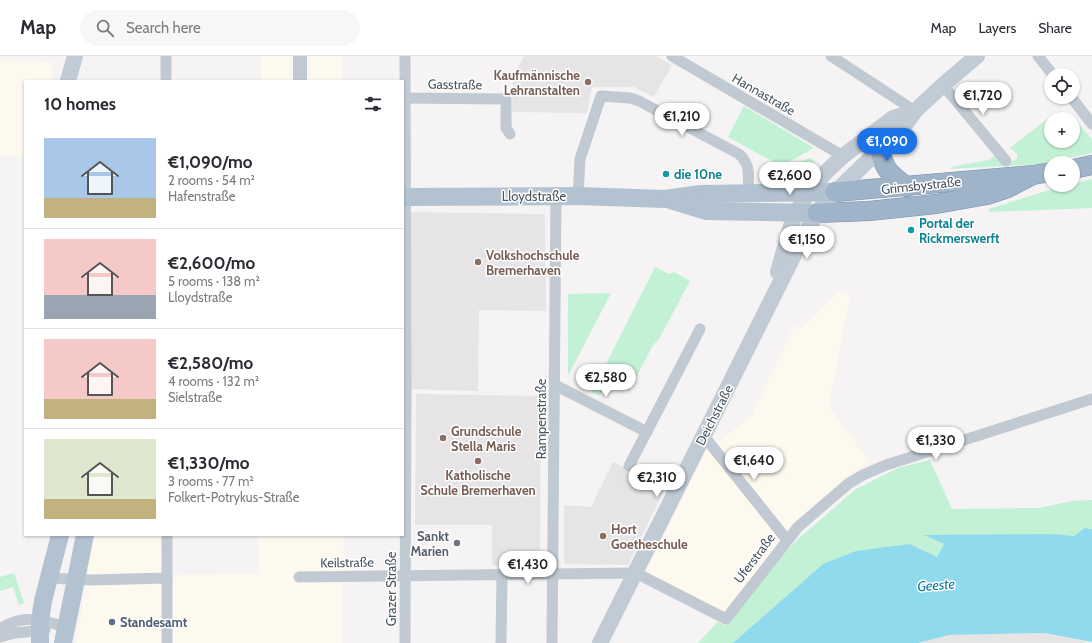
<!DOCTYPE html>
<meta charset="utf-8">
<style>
:root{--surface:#fff;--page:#f7f7f7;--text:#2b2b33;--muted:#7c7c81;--line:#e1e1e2;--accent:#1a73e8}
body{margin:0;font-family:Cabin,sans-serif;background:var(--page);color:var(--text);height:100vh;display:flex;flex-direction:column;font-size:15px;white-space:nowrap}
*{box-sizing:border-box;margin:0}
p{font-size:13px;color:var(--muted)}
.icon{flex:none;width:22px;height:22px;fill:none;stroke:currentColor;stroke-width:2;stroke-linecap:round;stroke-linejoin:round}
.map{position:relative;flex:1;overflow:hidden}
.panel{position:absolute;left:24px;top:24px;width:380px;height:456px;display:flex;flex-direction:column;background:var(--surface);border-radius:0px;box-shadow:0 1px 3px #0004}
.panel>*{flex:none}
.tools{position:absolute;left:1044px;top:12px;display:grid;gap:8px}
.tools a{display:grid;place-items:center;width:36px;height:36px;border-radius:50%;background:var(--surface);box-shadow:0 1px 3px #0004;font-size:20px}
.price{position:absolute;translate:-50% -34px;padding:0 9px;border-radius:14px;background:#fff;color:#222;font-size:13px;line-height:26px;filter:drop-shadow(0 1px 2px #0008)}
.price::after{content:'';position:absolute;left:50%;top:24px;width:12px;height:9px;margin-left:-6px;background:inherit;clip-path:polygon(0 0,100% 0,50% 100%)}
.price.on{background:var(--accent);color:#fff}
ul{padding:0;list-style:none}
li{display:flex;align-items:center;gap:12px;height:100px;padding:0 20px}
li+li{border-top:1px solid var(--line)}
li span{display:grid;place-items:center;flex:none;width:112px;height:80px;border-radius:0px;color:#555}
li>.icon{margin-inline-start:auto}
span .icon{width:48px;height:48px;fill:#fffc;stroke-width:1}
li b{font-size:17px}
h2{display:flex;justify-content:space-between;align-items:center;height:48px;padding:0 20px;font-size:17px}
header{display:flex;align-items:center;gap:24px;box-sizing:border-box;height:56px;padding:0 20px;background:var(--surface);border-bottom:1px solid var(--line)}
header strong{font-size:19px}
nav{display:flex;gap:22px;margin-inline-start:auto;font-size:14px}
.search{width:280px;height:36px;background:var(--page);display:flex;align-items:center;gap:10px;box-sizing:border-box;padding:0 14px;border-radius:22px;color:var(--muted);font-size:15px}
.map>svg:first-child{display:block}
</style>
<header>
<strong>Map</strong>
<div class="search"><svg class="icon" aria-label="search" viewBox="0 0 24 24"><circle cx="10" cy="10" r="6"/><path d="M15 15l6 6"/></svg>Search here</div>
<nav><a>Map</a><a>Layers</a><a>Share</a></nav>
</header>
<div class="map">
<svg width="1092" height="587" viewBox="0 0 1092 587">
<rect width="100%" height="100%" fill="#f5f3f3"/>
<!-- commercial -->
<g fill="#fdf9ef">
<rect x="261" y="0" width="81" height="25"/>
<path d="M 0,3 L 53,6 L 52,25 L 25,25 L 25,100 L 0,100 Z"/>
<path d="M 840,235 L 850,238 L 829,350 L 869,406 L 847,421 L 797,464 L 718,566 L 638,524 L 706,384 L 720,385 L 753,359 L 753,356 L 794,270 L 802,272 Z"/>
<path d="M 94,479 L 161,479 L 162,519 L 259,518 L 259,479 L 344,479 L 342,587 L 76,587 Z"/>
</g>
<!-- education -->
<g fill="#e6e4e5">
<path d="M 524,0 L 656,0 L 672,9 L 654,41 L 634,31 L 592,31 L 587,57 L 512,56 L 513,21 Z"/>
<path d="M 411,156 L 545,158 L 546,255 L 479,254 L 478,335 L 410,333 Z"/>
<path d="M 416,338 L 541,340 L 540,509 L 492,509 L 492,469 L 415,469 Z"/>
<path d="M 613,406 L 665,432 L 628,509 L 564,508 L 564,449 L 591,451 Z"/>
<path d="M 1044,577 L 1092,587 L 918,587 L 949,579 Z"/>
</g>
<!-- green -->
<g fill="#c3f1d5">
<path d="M 744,50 L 814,92 L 781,110 L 728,81 Z"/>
<path d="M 1073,60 L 1092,84 L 1092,97 L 1040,108 L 950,113 L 955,110 L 988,104 L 996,99 L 1006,107 L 1017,103 L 1017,98 L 1010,92 L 1047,63 L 1051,69 L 1051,85 L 1073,85 L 1073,63 L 1069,63 Z"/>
<path d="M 810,102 L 815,105 C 803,115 786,121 770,123 L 769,119 Z"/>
<path d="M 1092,123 L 1092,152 L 989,156 L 989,153 L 1049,134 Z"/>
<path d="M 655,211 L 669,218 L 674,216 L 690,225 L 659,283 L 653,289 L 629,335 L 608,324 L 600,340 L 592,336 Z"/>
<path d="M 611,237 L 568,320 L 568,238 Z"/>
<path d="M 930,404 L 952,453 L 1039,452 L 1072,445 L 1092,444 L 1092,473 L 1085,472 L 1074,480 L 925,479 L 944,488 L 937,501 L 910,488 L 823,508 L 733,587 L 698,587 L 718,566 L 726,570 L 772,510 L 798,483 L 856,433 L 898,412 Z"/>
<path d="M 14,517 L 24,547 L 19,549 L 13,531 L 0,535 L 0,521 Z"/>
</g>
<!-- water -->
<path fill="#90daee" d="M 1085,472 L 1092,473 L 1092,586 L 1044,577 L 949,579 L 918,587 L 733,587 L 823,508 L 856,495 L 910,488 L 937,501 L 944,488 L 924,479 L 1051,478 L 1074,480 Z"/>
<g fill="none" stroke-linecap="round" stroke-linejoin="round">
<!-- trunk casing -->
<g stroke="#7690ad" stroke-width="20">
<g id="trunk">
<path d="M 880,94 C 885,116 890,117 907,131"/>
<path d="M 1073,113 L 1092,109"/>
<path d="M 835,136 L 1033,119 L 1051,116"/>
<path d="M 817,157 L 869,155 L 936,148 L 987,139 L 1008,132 L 1033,119"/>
</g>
</g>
<!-- minor -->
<g stroke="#c1cad2" stroke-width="11">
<path d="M 166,0 L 166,25"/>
<path d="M 672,0 L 843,100"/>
<path d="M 831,0 L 915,55"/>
<path d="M 1038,0 L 1053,19"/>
<path d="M 943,29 L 1006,105"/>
<path d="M 1071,41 L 1092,68"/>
<path d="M 403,42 L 506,43 L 506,72 L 510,78"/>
<path d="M 578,140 L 580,103 L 601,40 L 630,42 L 639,45 L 739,98 C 752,110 748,122 748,138"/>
<path d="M 555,329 L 647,376"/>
<path d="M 704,380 L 787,484"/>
<path d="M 629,410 L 700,273"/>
<path d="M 167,479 L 167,587"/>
<path d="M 299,521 L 636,517 L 726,563 L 798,471 L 848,428 L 863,419 L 886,409 L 1092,343"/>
<path d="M 48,522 L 92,524 L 167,522"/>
<path d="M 0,573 C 24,557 41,565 67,571"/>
<path d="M 0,581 L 15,577 L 45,574"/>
<path d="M 405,587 L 406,336 L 405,0"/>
<path d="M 501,587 L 502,518"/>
<path d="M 552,587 L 556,140"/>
</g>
<!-- tertiary -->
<path stroke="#c1cad2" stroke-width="14" d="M 300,0 L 300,25"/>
<!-- secondary -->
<g stroke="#c1cbd6" stroke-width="16">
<path d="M 68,25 L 75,0"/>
<path d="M 778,216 L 791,170 L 796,157 L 808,137 L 825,117 L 843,100 L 893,62 L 915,55"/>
<path d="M 600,587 L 800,187 L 817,157 L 825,146 L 905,69 L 915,55 L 943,29 L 977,0"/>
</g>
<!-- primary -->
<g stroke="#b3c2d1" stroke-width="18">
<path d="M 403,141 L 578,140 L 665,143 L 701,138 L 835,136"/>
<path d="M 670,144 L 706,155 L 817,157"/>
<path d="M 40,587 L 40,564 L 43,545 L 60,479"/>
<path d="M 63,587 L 85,479"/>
</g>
<!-- trunk -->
<use href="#trunk" stroke="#9fb4c9" stroke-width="19"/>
</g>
<!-- markers -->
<g fill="#8d6e63" stroke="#fff" stroke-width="1.5">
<circle cx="588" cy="26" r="4"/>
<circle cx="478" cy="206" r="4"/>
<circle cx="443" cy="382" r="4"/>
<circle cx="478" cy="405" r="4"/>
<circle cx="603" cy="480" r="4"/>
</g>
<g fill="#0f9aa8" stroke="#fff" stroke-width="1.5">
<circle cx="666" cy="118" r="4"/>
<circle cx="911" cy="174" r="4"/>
</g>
<circle fill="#6b7280" stroke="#fff" stroke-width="1.5" cx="457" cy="487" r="4"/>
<circle fill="#5c6f8a" stroke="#fff" stroke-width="1.5" cx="112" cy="566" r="4"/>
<g text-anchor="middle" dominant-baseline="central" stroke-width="3" stroke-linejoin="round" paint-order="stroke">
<!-- education labels -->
<g font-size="13" font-weight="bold" fill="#785e54" stroke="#fff" text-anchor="start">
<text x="580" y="19" text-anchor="end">Kaufmännische<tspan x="580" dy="15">Lehranstalten</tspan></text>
<text x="486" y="199">Volkshochschule<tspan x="486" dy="15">Bremerhaven</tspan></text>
<text x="451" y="375">Grundschule<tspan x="451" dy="15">Stella Maris</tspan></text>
<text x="478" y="419" text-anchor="middle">Katholische<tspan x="478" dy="15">Schule Bremerhaven</tspan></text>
<text x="611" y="473">Hort<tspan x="611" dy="15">Goetheschule</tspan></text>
</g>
<!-- street labels -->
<g font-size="13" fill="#4a5661" stroke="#fff">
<text transform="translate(455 28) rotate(1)">Gasstraße</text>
<text transform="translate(764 38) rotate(30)">Hannastraße</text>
<text transform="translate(921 129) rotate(-6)">Grimsbystraße</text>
<text x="534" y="140">Lloydstraße</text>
<text transform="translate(714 359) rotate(-63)">Deichstraße</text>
<text transform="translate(541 363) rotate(-90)">Rampenstraße</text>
<text transform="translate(754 502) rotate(-53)">Uferstraße</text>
<text transform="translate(347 506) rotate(-1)">Keilstraße</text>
<text transform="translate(391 533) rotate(-90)">Grazer Straße</text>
</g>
<!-- culture labels -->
<g font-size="13" font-weight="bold" fill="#0d838f" stroke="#fff" text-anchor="start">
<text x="674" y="118">die 10ne</text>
<text x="919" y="167">Portal der<tspan x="919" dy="15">Rickmerswerft</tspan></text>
</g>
<!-- worship labels -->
<g font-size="13" font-weight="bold" fill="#5b616d" stroke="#fff" text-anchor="end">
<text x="449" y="480">Sankt<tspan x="449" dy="15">Marien</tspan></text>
</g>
<!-- service labels -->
<g font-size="13" font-weight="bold" fill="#4e5e75" stroke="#fff" text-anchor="start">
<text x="120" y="566">Standesamt</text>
</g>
<!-- water labels -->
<g font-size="14" font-style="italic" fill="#0c7c9b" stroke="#fff">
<text transform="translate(936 529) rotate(-5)">Geeste</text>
</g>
</g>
</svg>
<div class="tools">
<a><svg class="icon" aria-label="locate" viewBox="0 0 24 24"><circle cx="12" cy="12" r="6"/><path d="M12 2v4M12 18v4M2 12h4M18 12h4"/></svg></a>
<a>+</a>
<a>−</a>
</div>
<b class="price" style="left:983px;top:60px">€1,720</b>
<b class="price" style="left:682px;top:81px">€1,210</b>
<b class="price on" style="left:887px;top:106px">€1,090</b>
<b class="price" style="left:790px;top:140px">€2,600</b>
<b class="price" style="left:807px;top:204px">€1,150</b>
<b class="price" style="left:606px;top:342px">€2,580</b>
<b class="price" style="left:936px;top:405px">€1,330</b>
<b class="price" style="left:754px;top:425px">€1,640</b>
<b class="price" style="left:657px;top:442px">€2,310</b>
<b class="price" style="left:528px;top:529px">€1,430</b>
<section class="panel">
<h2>10 homes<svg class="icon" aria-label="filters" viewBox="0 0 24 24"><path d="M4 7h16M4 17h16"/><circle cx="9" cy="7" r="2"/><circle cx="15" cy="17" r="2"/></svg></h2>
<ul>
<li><span style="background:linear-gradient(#a9c7e8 75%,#c2b280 0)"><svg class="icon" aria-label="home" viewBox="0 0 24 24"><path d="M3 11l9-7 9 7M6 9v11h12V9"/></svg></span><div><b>€1,090/mo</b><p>2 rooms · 54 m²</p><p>Hafenstraße</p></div></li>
<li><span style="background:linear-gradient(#f6c9c9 70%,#9aa5b1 0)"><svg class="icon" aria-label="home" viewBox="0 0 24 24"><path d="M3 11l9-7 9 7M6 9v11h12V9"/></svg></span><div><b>€2,600/mo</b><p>5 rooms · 138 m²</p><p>Lloydstraße</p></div></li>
<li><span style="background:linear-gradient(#f6c9c9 75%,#c2b280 0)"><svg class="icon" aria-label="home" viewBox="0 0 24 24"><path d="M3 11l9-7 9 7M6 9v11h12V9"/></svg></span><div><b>€2,580/mo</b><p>4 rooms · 132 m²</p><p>Sielstraße</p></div></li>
<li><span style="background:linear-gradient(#dfe7d0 75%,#c2b280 0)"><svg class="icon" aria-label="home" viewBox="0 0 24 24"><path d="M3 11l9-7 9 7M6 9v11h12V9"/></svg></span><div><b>€1,330/mo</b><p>3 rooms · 77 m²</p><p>Folkert-Potrykus-Straße</p></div></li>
</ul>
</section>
</div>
